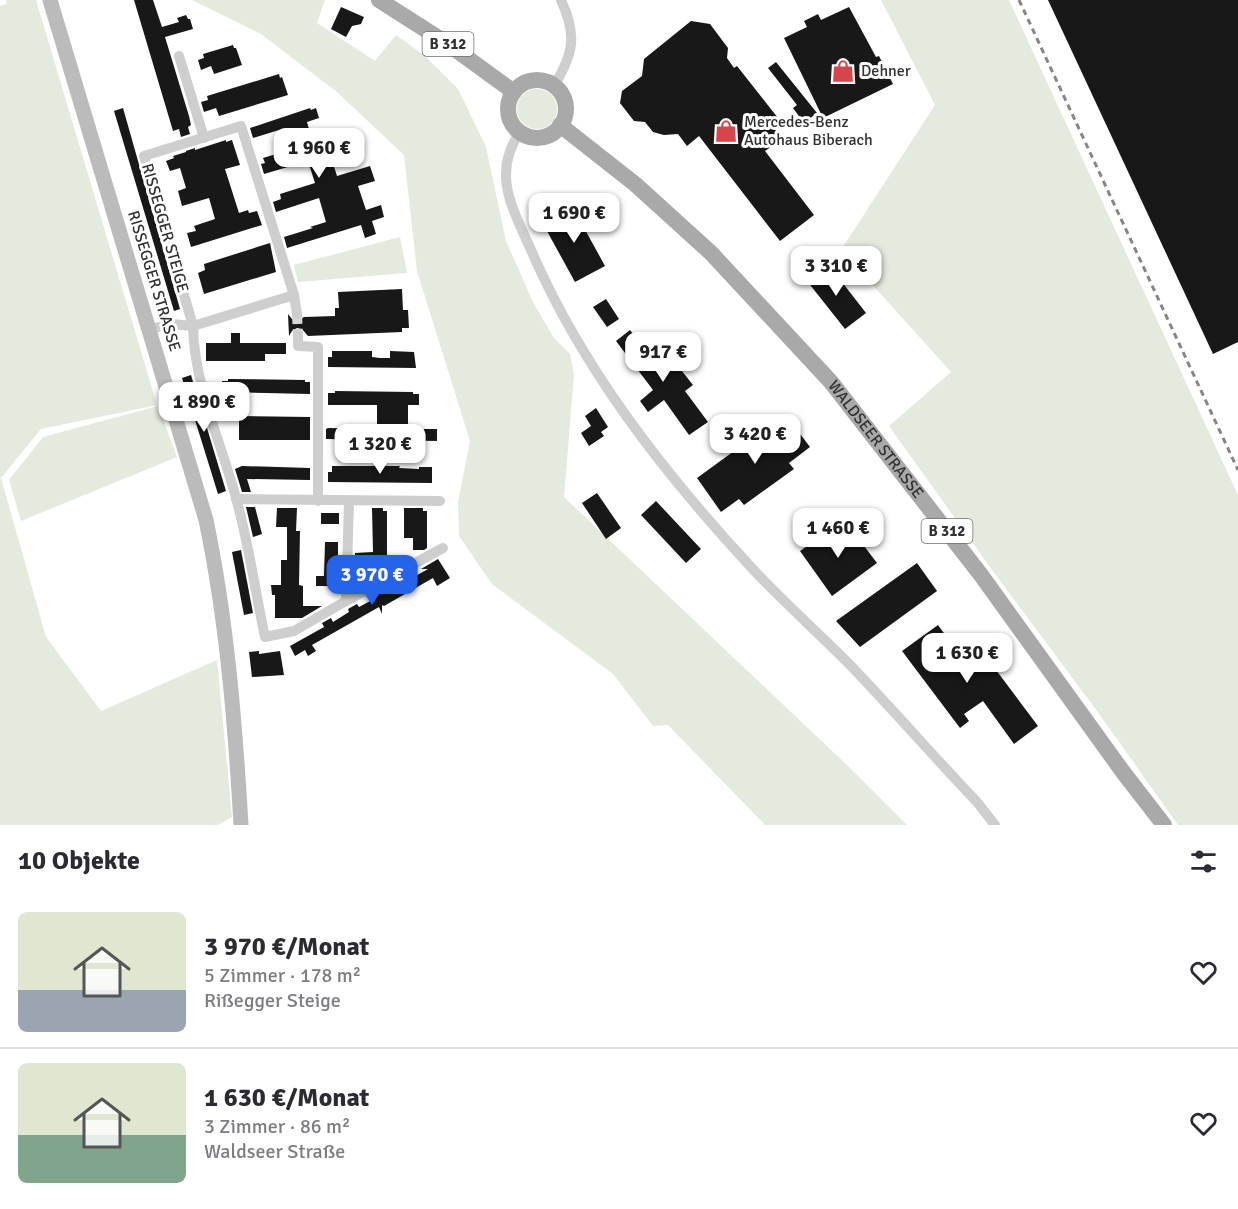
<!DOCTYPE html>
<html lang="de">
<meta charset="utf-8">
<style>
:root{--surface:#fff;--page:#f2f2f3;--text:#2b2b33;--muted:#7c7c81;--line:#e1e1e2;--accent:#2563eb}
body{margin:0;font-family:Signika,sans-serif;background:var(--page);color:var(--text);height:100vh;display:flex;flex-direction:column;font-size:22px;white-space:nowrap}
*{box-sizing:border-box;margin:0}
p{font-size:20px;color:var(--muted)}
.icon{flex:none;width:33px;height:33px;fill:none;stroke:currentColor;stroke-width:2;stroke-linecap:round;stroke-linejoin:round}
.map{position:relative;height:825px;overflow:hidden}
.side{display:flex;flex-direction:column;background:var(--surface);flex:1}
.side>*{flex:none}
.price{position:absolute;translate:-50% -51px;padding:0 14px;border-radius:12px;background:#fff;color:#222;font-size:20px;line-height:39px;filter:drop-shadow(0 2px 3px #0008)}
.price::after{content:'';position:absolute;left:50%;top:36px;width:18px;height:14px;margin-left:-9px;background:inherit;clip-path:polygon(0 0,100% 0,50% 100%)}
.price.active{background:var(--accent);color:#fff}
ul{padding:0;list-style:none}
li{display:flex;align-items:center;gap:18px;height:150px;padding:0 18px}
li+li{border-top:2px solid var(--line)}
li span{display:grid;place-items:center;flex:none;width:168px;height:120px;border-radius:9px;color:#555}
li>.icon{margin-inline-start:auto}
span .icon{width:72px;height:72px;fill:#fffc;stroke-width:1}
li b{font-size:26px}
h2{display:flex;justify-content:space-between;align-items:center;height:72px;padding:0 18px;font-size:26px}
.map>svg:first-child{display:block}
</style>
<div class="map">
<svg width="1238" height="825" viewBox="0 0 1238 825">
<rect width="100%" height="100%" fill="#fff"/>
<!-- green -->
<g fill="#e4eade">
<path d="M 6,0 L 36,0 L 157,405 L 41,429 L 1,478 L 46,637 L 101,711 L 217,660 L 232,817 L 218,825 L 0,825 L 0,6 L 7,4 Z"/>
<path d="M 192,0 L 325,0 L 317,23 L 375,61 L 396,35 L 425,56 L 458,89 L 486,147 L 506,241 L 533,302 L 554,338 L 570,354 L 574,375 L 564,497 L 848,766 L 907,825 L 765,825 L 668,725 L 653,726 L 613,674 L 492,584 L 459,536 L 458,502 L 470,441 L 417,271 L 404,155 L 337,92 L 261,34 Z"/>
<path d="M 881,0 L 1009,0 L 1238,495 L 1238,825 L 1178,825 L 1097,711 L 995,574 L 889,426 L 951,372 L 841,250 L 935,105 Z"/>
<circle cx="537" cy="109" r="20"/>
<path d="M 400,237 L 407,273 L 298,282 L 294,265 Z"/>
<path d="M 158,406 L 177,457 L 21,521 L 9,480 L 43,437 Z"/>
</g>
<!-- building -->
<g fill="#181818">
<path d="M 134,0 L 153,0 L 162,27 L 179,22 L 177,18 L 186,15 L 188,19 L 190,19 L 193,29 L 165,37 L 189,116 L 191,125 L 188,127 L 190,134 L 181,137 L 179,129 L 173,131 Z"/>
<path d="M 1048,0 L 1238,0 L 1238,342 L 1213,354 Z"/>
<path d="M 341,7 L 364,17 L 361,24 L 352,26 L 346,37 L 331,29 Z"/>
<path d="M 849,7 L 876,57 L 879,56 L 893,84 L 823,118 L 784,38 L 807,27 L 804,21 L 818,14 L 821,20 Z"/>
<path d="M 691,21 L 710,24 L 728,48 L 727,58 L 734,68 L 737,66 L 778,118 L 771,124 L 782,139 L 765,151 L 814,215 L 780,241 L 699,136 L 687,146 L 678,134 L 664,135 L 653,132 L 645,122 L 634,121 L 620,103 L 622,91 L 642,76 L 644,59 Z"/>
<path d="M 233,45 L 234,48 L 236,48 L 242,65 L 214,74 L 211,66 L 201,70 L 198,60 L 204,58 L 203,54 Z"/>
<path d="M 776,62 L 817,113 L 804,123 L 793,108 L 797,105 L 768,68 Z"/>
<path d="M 279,74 L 280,78 L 282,77 L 288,95 L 219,116 L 216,108 L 204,112 L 201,102 L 208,100 L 207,96 Z"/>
<path d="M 123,108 L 180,309 L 174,311 L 114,111 Z"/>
<path d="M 310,108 L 311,110 L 316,108 L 319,118 L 307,122 L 313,143 L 343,134 L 347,149 L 330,154 L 337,176 L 370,166 L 375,181 L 358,186 L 366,210 L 381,205 L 384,217 L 372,221 L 376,234 L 365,238 L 361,225 L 287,248 L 284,237 L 313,228 L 310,227 L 326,222 L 319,198 L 276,212 L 273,202 L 281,199 L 280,194 L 315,183 L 308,161 L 264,174 L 261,164 L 265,163 L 263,158 L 286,151 L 279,130 L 253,138 L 250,128 Z"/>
<path d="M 226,140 L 226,142 L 232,140 L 240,165 L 225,169 L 239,213 L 248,210 L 249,213 L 257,211 L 262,225 L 191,247 L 187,233 L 196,231 L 194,226 L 215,219 L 209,198 L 182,206 L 178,191 L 186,188 L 180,168 L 170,171 L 166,161 L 174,158 L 173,156 L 186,152 L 186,151 L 195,148 L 195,150 Z"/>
<path d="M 572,206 L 605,266 L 575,282 L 542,222 Z"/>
<path d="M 270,243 L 276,272 L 204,294 L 198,273 L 205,270 L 204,264 Z"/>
<path d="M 828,264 L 866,313 L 845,329 L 807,281 Z"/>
<path d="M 402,289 L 403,310 L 408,310 L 409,328 L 402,328 L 402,332 L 308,336 L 302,329 L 297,328 L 292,331 L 289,336 L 288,314 L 292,319 L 298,321 L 304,317 L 335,316 L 335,308 L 339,308 L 338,292 Z"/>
<path d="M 606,299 L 619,319 L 607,327 L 593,307 Z"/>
<path d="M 630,330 L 644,348 L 651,343 L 668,366 L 674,361 L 693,385 L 685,391 L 708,422 L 689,435 L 664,400 L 648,412 L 640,401 L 653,390 L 616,341 Z"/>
<path d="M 231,333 L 240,333 L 240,343 L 286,343 L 286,354 L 265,354 L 265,361 L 206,361 L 206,343 L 231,343 Z"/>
<path d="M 332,351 L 372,351 L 372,357 L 380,358 L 390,358 L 390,351 L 414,352 L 416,368 L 328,367 L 328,357 L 332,357 Z"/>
<path d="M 191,375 L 226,491 L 218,494 L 182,378 Z"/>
<path d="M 228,379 L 305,380 L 305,382 L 310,382 L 310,394 L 222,392 L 222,381 L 228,381 Z"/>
<path d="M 335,391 L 413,392 L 413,394 L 419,394 L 419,405 L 408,405 L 408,429 L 437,429 L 437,441 L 326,439 L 326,429 L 328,428 L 377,429 L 377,405 L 328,405 L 328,393 L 335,393 Z"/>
<path d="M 596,408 L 608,427 L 601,432 L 604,436 L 589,446 L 581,433 L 591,426 L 585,416 Z"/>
<path d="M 785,414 L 810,447 L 789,463 L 794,469 L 744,505 L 739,499 L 721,512 L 697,478 Z"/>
<path d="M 239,416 L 310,417 L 310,440 L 239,440 Z"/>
<path d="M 242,466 L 310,468 L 310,480 L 247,479 L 251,492 L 242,492 L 235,469 Z"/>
<path d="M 332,466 L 400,466 L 399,468 L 419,469 L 419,467 L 432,467 L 432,483 L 328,482 L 328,472 L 332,472 Z"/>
<path d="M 597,493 L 621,528 L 606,539 L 582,503 Z"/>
<path d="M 656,501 L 701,549 L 686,563 L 641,515 Z"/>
<path d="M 246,507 L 255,507 L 262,534 L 253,537 Z"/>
<path d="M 277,508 L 297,508 L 296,531 L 300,531 L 299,585 L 303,586 L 303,606 L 322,606 L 302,618 L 275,618 L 275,595 L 272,595 L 271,585 L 281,585 L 281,560 L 287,560 L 287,527 L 276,527 Z"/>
<path d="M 372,508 L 383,508 L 383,511 L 387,511 L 387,569 L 382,569 L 382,572 L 373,572 L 373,562 L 355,562 L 355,553 L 373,552 Z"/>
<path d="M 404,508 L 423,508 L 423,511 L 427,511 L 427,548 L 424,550 L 413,550 L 413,538 L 404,538 Z"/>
<rect x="321" y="513" width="18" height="11"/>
<path d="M 837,525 L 847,539 L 855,534 L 877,563 L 832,596 L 800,551 Z"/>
<path d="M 325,542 L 338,542 L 338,557 L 334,556 L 334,576 L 338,576 L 338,586 L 316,586 L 316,576 L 324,576 Z"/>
<path d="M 241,550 L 253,613 L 244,615 L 232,552 Z"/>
<path d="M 438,559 L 450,578 L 437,586 L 433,578 L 384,606 L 382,605 L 382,614 L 379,607 L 312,645 L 316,651 L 308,656 L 305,650 L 295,656 L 290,646 L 324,627 L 322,623 L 331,618 L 333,622 L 349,612 L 348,609 L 357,604 L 359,607 L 374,599 L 372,595 L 382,590 L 382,592 L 411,576 L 412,578 L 428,569 L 421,569 Z"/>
<path d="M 917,563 L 937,591 L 860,647 L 836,621 Z"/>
<path d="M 938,625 L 968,666 L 984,654 L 1038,726 L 1014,744 L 983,701 L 964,714 L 969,721 L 960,728 L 902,651 Z"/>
<path d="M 259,651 L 259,654 L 280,651 L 284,675 L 252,677 L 249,652 Z"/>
</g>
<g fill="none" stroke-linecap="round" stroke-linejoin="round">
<!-- street-tunnel -->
<path stroke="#d6d6d6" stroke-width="10" stroke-dasharray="10 5" stroke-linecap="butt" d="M 297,314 L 298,335"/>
<!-- street -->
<g stroke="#cecece" stroke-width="10">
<path d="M 179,56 L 204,138"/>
<path d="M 554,86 C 574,53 577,35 561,0"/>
<path d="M 520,132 C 491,174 513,209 531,250 C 582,368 663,472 750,566 C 783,602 820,634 853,668 C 895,712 935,758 977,802 L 995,825"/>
<path d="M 294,295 L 193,326 C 194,385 221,442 236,498 C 249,544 255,591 265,637 L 294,631 L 346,601 L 349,502"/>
<path d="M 150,329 L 171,324 L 193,326 L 144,156 L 241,126 L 294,295 L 297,314"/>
<path d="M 298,335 L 298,346 L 318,347 L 318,501"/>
<path d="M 236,499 L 440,501"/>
<path d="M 346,601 L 443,548"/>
</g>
<!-- secondary -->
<path stroke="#bbb" stroke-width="15" d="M 50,0 L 206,520 C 227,621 235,722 241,825"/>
<!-- primary -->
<g stroke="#a9a9a9" stroke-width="16">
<path d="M 379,0 L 448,44 L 514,92"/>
<circle cx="537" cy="109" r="29"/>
<path id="s1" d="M 560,125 L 635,184 L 711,253 L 831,382 L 981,575 L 1123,772 L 1164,825"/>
</g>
<!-- rail -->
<path stroke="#868686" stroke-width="3" stroke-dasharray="6 4.5" stroke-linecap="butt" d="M 1019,0 L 1238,470"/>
</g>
<!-- icons -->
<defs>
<g id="shop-bare" transform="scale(1.8)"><path d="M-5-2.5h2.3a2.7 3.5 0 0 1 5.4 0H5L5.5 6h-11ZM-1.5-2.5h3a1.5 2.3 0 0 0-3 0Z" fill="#d6454a" stroke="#fff" stroke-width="2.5" paint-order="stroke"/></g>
</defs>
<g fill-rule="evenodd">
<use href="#shop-bare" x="843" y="71"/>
<use href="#shop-bare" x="726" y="131"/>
</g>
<g text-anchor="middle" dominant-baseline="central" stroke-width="6" stroke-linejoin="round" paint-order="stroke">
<!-- shield labels -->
<g fill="#fff" stroke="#6f6f6f" stroke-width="1.5">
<rect x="422.5" y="32" width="51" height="24" rx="4.5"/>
<rect x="921.5" y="519" width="51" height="24" rx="4.5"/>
</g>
<g font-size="15" font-weight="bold" fill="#313131">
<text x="448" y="44">B 312</text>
<text x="947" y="531">B 312</text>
</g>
<!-- poi labels -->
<g font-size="16" fill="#313131" stroke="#fff" text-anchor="start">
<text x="861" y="71">Dehner</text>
<text x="744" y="122">Mercedes-Benz<tspan x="744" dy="18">Autohaus Biberach</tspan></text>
</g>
<!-- street labels -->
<g font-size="16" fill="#313131" stroke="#fff">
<text transform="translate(165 228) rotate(74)">RISSEGGER STEIGE</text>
<text transform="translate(154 281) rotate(73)">RISSEGGER STRASSE</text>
<text stroke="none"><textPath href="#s1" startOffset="447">WALDSEER STRASSE</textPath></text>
</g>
</g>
</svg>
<b class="price" style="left:319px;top:179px">1 960 €</b>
<b class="price" style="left:574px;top:244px">1 690 €</b>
<b class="price" style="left:836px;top:297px">3 310 €</b>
<b class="price" style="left:663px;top:383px">917 €</b>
<b class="price" style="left:204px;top:433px">1 890 €</b>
<b class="price" style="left:755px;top:465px">3 420 €</b>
<b class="price" style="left:380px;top:475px">1 320 €</b>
<b class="price" style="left:838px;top:559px">1 460 €</b>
<b class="price active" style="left:372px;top:606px">3 970 €</b>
<b class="price" style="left:967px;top:684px">1 630 €</b>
</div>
<section class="side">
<h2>10 Objekte<svg class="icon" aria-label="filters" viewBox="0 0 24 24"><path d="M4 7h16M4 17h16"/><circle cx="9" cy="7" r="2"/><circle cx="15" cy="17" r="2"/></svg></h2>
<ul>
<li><span style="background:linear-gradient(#dfe7d0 65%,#9aa5b1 0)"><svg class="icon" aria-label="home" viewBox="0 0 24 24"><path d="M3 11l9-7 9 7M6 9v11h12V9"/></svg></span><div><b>3 970 €/Monat</b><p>5 Zimmer · 178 m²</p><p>Rißegger Steige</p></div><svg class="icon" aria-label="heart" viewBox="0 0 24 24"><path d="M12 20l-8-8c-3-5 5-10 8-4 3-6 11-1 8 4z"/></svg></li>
<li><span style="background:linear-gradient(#dfe7d0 60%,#7fa58c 0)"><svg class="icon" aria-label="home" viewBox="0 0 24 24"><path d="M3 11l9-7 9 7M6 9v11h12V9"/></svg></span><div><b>1 630 €/Monat</b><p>3 Zimmer · 86 m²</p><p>Waldseer Straße</p></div><svg class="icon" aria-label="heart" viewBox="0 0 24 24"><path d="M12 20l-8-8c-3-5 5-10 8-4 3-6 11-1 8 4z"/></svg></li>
</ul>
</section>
